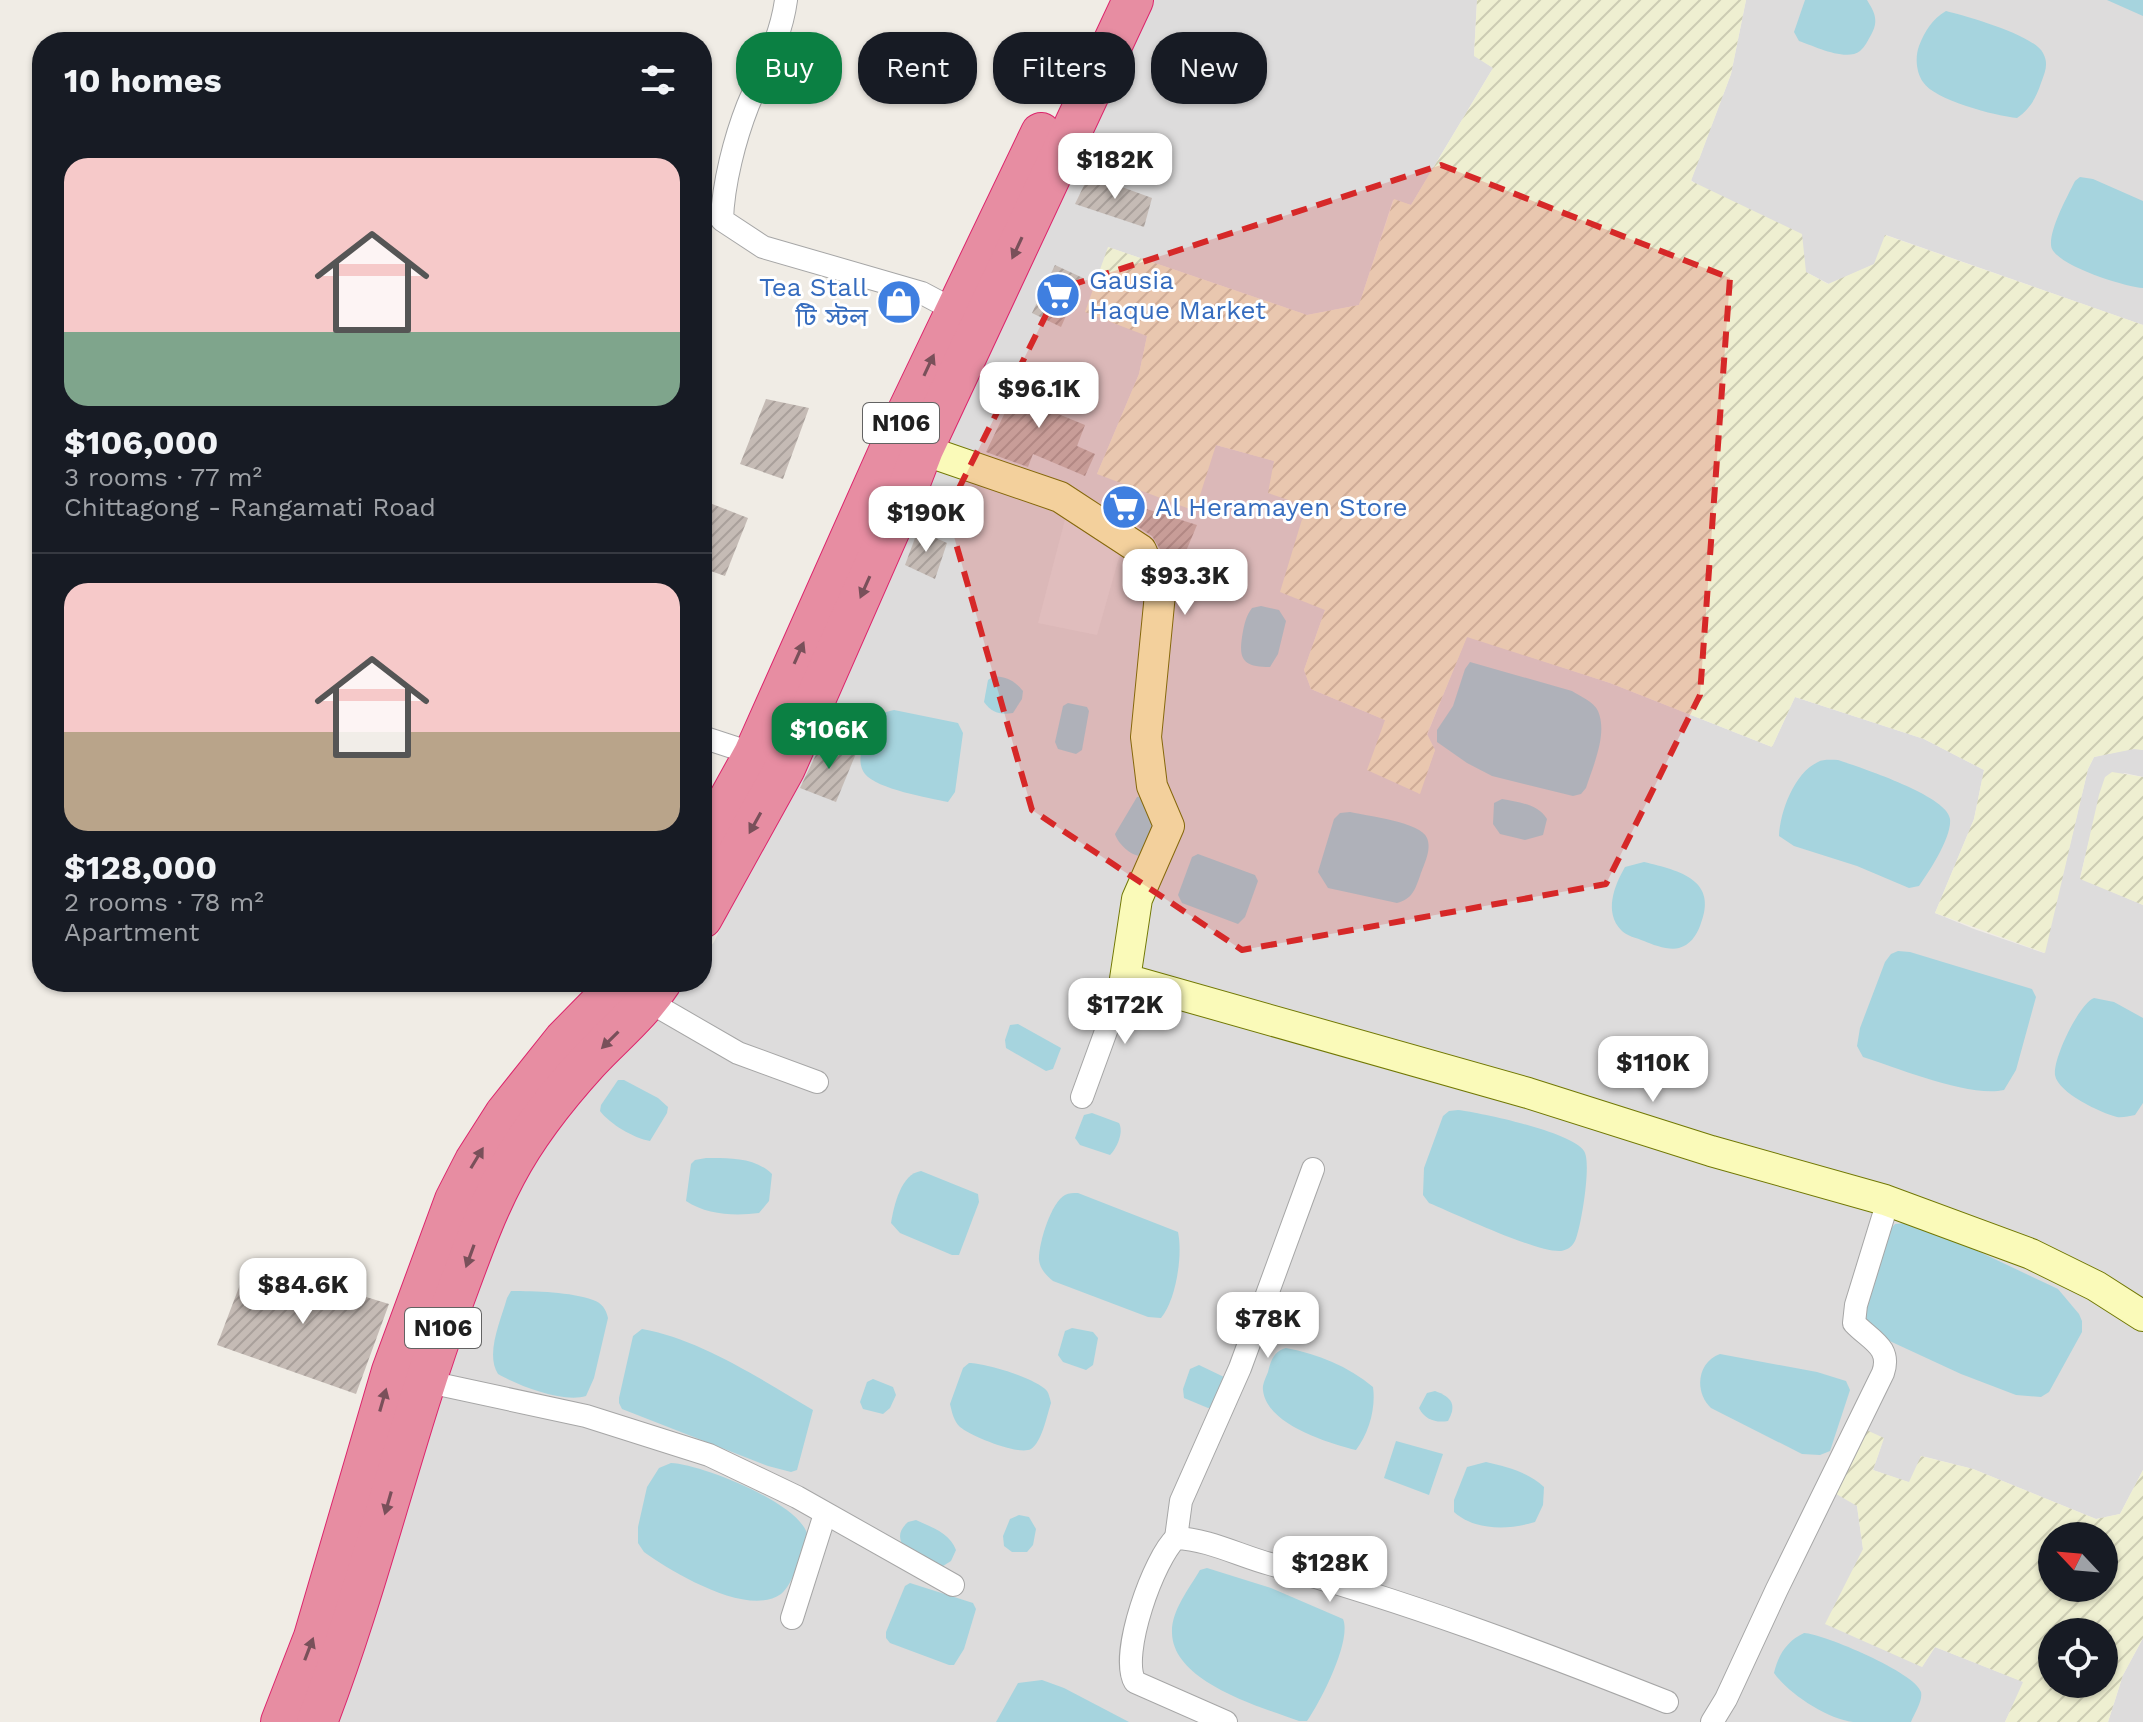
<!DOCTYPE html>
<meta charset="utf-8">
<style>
:root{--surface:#171b24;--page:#20242c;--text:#f1f3f6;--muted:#9ea1a6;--line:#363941;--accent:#0b8043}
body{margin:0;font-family:"Work Sans","Noto Sans Bengali",sans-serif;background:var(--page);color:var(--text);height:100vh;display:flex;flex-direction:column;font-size:30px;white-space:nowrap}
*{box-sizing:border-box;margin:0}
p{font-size:26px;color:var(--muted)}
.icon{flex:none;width:44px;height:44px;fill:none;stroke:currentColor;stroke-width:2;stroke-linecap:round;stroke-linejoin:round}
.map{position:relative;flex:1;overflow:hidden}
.drawer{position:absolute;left:32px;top:32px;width:680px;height:960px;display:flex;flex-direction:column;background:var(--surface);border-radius:32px;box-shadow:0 2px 6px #0004}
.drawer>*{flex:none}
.guide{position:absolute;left:736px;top:32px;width:760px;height:72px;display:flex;gap:16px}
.needle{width:52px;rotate:296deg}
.fabs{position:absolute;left:2038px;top:1522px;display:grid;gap:16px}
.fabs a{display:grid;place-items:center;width:80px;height:80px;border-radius:50%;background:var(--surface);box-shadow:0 2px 6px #0004;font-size:40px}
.price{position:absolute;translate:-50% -68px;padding:0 18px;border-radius:16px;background:#fff;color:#222;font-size:26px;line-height:52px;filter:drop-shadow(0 2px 4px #0008)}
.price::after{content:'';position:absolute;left:50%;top:48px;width:24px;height:18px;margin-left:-12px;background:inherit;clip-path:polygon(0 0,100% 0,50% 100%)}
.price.selected{background:var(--accent);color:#fff}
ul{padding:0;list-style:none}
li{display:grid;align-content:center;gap:16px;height:424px;padding:0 32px}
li+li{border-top:2px solid var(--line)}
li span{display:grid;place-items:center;height:248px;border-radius:24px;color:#555}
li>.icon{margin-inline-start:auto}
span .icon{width:144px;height:144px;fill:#fffc;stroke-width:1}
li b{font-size:34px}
h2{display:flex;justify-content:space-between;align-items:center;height:96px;padding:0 32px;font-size:34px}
.tag{padding:0 28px;border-radius:32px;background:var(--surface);box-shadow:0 2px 6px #0004;font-size:28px;line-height:72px}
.tag.selected{background:var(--accent);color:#fff}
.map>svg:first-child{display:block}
</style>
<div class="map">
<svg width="2143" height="1722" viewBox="0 0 2143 1722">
<defs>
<pattern id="farmland-furrows" width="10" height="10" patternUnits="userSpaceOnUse" patternTransform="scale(2)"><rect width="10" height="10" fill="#eeefd1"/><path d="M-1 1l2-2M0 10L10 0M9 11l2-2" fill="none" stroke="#ccccb3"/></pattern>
<pattern id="building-hatch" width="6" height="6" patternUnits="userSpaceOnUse" patternTransform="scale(2)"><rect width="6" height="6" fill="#c5bbb5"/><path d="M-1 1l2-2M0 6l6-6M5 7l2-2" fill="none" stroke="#a9a09b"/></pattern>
</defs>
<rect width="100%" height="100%" fill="#f0ece5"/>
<!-- residential -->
<g fill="#dddcdc">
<path d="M 1152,0 L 1477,0 L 1474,55 L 1493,68 L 1411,205 L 1393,200 L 1359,305 L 1307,315 L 1108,247 L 1147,336 L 1139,374 L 1097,474 L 1216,445 L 1275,461 L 1306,506 L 1325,610 L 1304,670 L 1311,689 L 1385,720 L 1419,794 L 1435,750 L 1427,735 L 1467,636 L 1610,683 L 1772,747 L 1795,697 L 1924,739 L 1984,770 L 1974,819 L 1935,913 L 1974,929 L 2044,953 L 2088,769 L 2094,757 L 2135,748 L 2143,750 L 2143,777 L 2124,773 L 2089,841 L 2080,878 L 2143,905 L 2143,1470 L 2120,1514 L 2096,1519 L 1973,1469 L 1922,1456 L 1910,1483 L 1873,1470 L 1884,1438 L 1857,1506 L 1863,1549 L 1922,1667 L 1935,1647 L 2024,1682 L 2005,1722 L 326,1722 L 483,1236 L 546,1129 L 652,1028 L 685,982 L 702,982 L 702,958 L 714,942 L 763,838 Z"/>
<path d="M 1746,0 L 2143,0 L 2143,325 L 1886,235 L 1875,264 L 1829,284 L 1806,272 L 1691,180 L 1731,74 Z"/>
<path d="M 2143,1638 L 2143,1722 L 2108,1722 L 2123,1675 Z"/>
</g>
<!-- farmland -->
<g fill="url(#farmland-furrows)" fill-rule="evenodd">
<path d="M 1477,0 L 1746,0 L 1731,74 L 1691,181 L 1802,234 L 1806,272 L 1828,284 L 1874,264 L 1885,235 L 2143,325 L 2143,750 L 2134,749 L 2094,757 L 2088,769 L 2045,953 L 1935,913 L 1974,819 L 1984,770 L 1924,739 L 1795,697 L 1772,747 L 1610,683 L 1467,637 L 1427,734 L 1435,750 L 1420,794 L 1367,770 L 1385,720 L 1311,689 L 1304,670 L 1325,610 L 1280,592 L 1306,506 L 1268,493 L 1274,461 L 1216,445 L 1195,511 L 1097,474 L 1139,374 L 1147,336 L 1085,312 L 1108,247 L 1307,315 L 1359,305 L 1394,199 L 1411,205 L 1493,68 L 1474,56 Z"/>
<path d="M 2112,772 L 2143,777 L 2143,905 L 2080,879 L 2099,795 L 2105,777 Z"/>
<path d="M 1862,1428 L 1884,1438 L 1873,1470 L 1909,1482 L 1921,1456 L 1973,1469 L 2096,1519 L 2120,1514 L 2143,1470 L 2143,1638 L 2123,1675 L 2108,1722 L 2005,1722 L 2023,1682 L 1935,1647 L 1922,1667 L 1825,1624 L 1863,1549 L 1857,1506 L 1831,1491 ZM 2052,1536 L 2104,1536 L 2104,1588 L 2052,1588 ZM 2052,1632 L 2104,1632 L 2104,1684 L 2052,1684 Z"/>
</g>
<!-- parking -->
<path fill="#e3e3e3" d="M 1067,512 L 1122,547 L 1097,635 L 1038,623 Z"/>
<!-- water -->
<g fill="#a6d4de">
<path d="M 1805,0 L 1867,0 C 1875,13 1879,21 1871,35 C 1868,40 1865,47 1860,51 C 1846,62 1814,46 1799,41 L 1794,32 Z"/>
<path d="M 2107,0 L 2143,0 L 2143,16 Z"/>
<path d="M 1946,11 C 1966,16 2034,35 2043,53 C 2049,64 2045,72 2041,83 C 2036,98 2030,109 2017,118 C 1996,116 1934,100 1923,82 C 1916,72 1915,57 1919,46 C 1925,31 1932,19 1946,11 Z"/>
<path d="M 2080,177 L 2093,179 L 2143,201 L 2143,288 C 2125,287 2051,264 2051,245 C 2050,228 2067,197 2075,181 Z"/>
<path d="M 1261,606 L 1279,610 L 1286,621 L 1278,654 L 1270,667 C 1241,667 1238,658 1243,631 C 1245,622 1246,616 1252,608 Z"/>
<path d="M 1470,662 L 1572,691 C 1580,696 1594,702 1598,711 C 1608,734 1593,766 1586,788 L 1581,794 L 1573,796 L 1492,776 L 1467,763 L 1437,742 L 1437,730 L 1453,706 L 1465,669 Z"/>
<path d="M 994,676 C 1007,677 1015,681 1023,691 L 1022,699 L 1013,713 C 1000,715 992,713 984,702 L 988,680 Z"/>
<path d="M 1068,703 L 1087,707 L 1089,711 L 1082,750 L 1076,754 L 1058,749 L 1055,742 L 1063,706 Z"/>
<path d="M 894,710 L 958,723 L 963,733 L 955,792 L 948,802 C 929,798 877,789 865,774 C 857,764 861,749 865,738 C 871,722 877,713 894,710 Z"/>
<path d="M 1838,760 C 1859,767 1948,796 1950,819 C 1952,837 1929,872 1919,886 L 1909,888 L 1857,866 L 1794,846 L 1779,836 C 1780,812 1794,773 1818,762 C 1823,759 1832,760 1838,760 Z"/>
<path d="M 1143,796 C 1155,823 1155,830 1141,856 C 1131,856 1118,844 1115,834 L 1137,797 Z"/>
<path d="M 1502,799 C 1518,802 1538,804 1547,819 L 1543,835 L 1525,840 L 1500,834 L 1493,824 L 1494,803 Z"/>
<path d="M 1350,812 C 1367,816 1421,822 1427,838 C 1432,850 1424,864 1420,876 C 1415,890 1412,899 1397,903 L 1328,888 L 1318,872 L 1334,819 L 1340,813 Z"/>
<path d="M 1198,854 L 1255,875 L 1258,881 L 1245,917 L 1238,924 L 1182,903 L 1178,895 L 1192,857 Z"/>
<path d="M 1644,862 C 1681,871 1719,880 1700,926 C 1696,936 1690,945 1679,948 C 1670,951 1653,945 1644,941 C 1637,938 1626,936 1621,930 C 1604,912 1614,886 1625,867 Z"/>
<path d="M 1898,951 L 1910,952 L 2032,989 L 2036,997 L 2016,1070 L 2004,1090 C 1970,1098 1898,1068 1863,1057 L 1857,1046 L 1860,1028 L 1885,962 L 1891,954 Z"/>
<path d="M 2094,998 L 2114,1002 L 2143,1018 L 2143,1103 L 2135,1115 C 2129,1116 2122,1118 2117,1117 C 2101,1113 2058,1093 2055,1075 C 2053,1058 2079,1004 2094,998 Z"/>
<path d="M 1018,1024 L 1061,1048 L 1053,1069 L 1046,1071 L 1006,1048 L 1005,1040 L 1010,1025 Z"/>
<path d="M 618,1080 L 624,1080 L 658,1098 L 668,1107 L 667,1113 L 650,1141 C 633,1138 610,1124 600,1111 L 601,1105 Z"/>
<path d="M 1458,1110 C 1482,1113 1572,1132 1584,1151 C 1592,1162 1581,1228 1575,1241 C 1572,1247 1567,1250 1561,1251 C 1537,1253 1456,1214 1429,1203 L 1423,1195 L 1424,1168 L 1443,1116 L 1449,1111 Z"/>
<path d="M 1092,1113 L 1119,1123 C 1124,1132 1117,1148 1110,1155 L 1080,1145 L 1075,1138 L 1084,1115 Z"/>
<path d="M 706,1158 C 728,1158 755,1157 772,1174 L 769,1201 L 759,1213 C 735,1216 707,1215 686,1201 L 691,1164 L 695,1160 Z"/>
<path d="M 921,1171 L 978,1194 L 979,1202 L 959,1255 L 952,1255 L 900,1233 L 891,1223 C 894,1205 901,1174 921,1171 Z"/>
<path d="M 1078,1193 L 1178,1232 C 1183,1255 1176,1300 1161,1318 L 1148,1317 L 1053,1281 C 1046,1275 1040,1269 1039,1260 C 1038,1245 1051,1202 1065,1195 C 1069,1193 1073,1193 1078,1193 Z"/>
<path d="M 1906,1223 L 1948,1237 L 2058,1289 L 2079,1314 L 2082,1321 L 2082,1332 L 2049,1392 L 2041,1397 L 2016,1395 L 1961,1374 L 1881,1337 L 1866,1320 L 1864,1310 L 1890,1230 L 1895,1224 Z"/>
<path d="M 511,1291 C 535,1291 571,1292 593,1300 C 602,1303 606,1309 608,1318 L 594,1378 L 586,1396 C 563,1403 519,1386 498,1374 C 485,1354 501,1320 507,1298 Z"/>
<path d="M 1072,1328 L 1093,1332 L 1098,1338 L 1093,1365 L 1086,1370 L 1063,1362 L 1058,1355 L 1065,1331 Z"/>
<path d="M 642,1329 C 700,1339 762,1380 813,1410 L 797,1470 L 791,1472 L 768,1466 L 622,1409 L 619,1403 L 619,1398 L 633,1336 Z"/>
<path d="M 1286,1348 C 1318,1354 1348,1366 1373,1387 C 1376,1408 1369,1433 1356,1450 C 1328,1443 1266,1424 1263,1390 C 1262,1385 1266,1377 1268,1372 C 1271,1360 1274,1351 1286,1348 Z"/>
<path d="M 1720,1354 L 1817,1372 L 1846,1381 L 1850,1390 L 1830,1451 L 1820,1455 L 1802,1454 L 1711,1408 C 1694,1392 1697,1362 1720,1354 Z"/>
<path d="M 969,1363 C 985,1363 1036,1378 1047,1391 C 1049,1394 1050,1399 1051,1403 C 1047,1415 1042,1442 1031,1449 C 1019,1456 971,1436 960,1427 C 954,1421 952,1413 950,1404 L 963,1368 Z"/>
<path d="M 1199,1365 L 1224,1377 L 1227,1385 L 1215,1407 L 1208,1408 L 1184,1398 L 1183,1389 L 1190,1369 Z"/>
<path d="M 873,1379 L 893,1387 L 896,1395 L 890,1408 L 883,1414 L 863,1409 L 860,1402 L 867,1382 Z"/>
<path d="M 1435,1391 C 1452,1397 1457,1405 1448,1421 C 1436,1423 1425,1420 1419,1408 L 1427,1393 Z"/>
<path d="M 1396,1441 L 1443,1454 L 1429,1495 L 1384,1478 Z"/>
<path d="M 1486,1462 C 1507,1467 1528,1472 1544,1487 L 1543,1505 L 1535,1522 C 1509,1530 1475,1531 1454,1512 L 1454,1500 L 1467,1467 Z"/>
<path d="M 671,1463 C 701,1464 806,1505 808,1538 C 802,1552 793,1585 781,1594 C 748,1618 672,1572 644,1552 L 638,1543 L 638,1527 L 647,1487 L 659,1468 Z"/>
<path d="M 1019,1515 L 1029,1517 L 1036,1529 L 1033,1545 L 1027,1552 L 1012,1552 L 1004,1546 L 1003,1536 L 1010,1519 Z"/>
<path d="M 916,1520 C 931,1527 950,1533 956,1550 L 951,1561 L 943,1566 C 923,1563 883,1544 908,1522 Z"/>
<path d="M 1207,1568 L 1271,1588 L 1343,1619 C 1352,1640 1321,1701 1307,1721 L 1299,1721 C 1260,1707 1173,1682 1172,1633 C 1171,1611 1189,1589 1200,1570 Z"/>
<path d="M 910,1583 L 973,1603 L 976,1609 L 964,1649 L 954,1665 L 949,1665 L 890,1643 L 886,1638 L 886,1632 L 905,1586 Z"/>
<path d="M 1804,1633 C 1824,1634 1916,1673 1921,1692 C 1923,1701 1914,1714 1911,1722 C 1892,1722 1872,1722 1853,1722 C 1827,1719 1789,1694 1774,1673 C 1778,1655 1787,1641 1804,1633 Z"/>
<path d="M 1042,1680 L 1064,1688 L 1129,1722 L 996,1722 L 1018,1683 Z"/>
</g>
<!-- building -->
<g fill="url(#building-hatch)">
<path d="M 1089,175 L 1152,198 L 1144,227 L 1075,204 Z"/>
<path d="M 1055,265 L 1083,278 L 1061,327 L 1032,313 Z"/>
<path d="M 1024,373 L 1060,389 L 1051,411 L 1085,425 L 1077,446 L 1095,454 L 1085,476 L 1033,454 L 1028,467 L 986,452 Z"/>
<path d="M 766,399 L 809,408 L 783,479 L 740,464 Z"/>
<path d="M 1121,493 L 1136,500 L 1134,505 L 1197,525 L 1176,575 L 1152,536 L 1114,511 Z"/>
<path d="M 702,500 L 748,518 L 725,576 L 702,568 Z"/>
<path d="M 918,530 L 947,543 L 935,579 L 905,565 Z"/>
<path d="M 823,740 L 857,751 L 836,802 L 800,788 Z"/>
<path d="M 249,1261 L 389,1304 L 356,1394 L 217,1345 Z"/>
</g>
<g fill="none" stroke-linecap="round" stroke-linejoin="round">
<!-- street casing -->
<g stroke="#a6a6a6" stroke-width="24">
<g id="street">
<path d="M 786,0 C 781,38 763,70 748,105 C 735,138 723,184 722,220 L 763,247 L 922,293 L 954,310"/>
<path d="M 702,737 L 754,754"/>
<path d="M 648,1001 L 738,1053 L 817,1082"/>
<path d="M 1082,1097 L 1125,979"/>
<path d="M 424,1381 L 586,1416 L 709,1455 L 797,1497 L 953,1585"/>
<path d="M 1176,1538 L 1181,1501 L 1240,1368 L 1313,1169"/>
<path d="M 792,1618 L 825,1514"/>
<path d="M 1226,1722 L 1135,1682 C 1119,1655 1154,1558 1176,1538 C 1208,1539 1240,1556 1270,1564 C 1406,1601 1536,1650 1667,1702"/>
<path d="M 1712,1722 L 1726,1699 L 1777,1589 L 1883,1373 C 1892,1347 1870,1340 1854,1323 L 1856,1305 L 1888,1201"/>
</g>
</g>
<!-- secondary casing -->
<g stroke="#717804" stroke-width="32">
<path id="secondary" d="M 903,443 L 1060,497 L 1141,550 L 1160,594 L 1146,737 L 1152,786 L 1169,826 L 1137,899 L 1125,979 L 1528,1093 L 1711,1151 L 1885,1200 L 2031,1254 L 2096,1286 L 2143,1316"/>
</g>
<!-- highway casing -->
<g stroke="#dc256c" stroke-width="42">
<g id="highway">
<path d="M 702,848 L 754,754 L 894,440 L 1041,133"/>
<path d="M 702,918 L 785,768 L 906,493 L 923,449 L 1133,0"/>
<path d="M 281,1722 L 314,1637 L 392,1371 L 455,1200 L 475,1161 L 505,1114 L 564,1040 L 621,982"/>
<path d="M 317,1722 C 370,1584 402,1440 453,1302 C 469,1259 484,1215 506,1174 C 527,1134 558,1095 588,1062 C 613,1035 641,1013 661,982"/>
</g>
</g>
<!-- street -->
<use href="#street" stroke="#fff" stroke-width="22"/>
<!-- secondary -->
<use href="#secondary" stroke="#fafab9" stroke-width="30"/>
<!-- highway -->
<use href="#highway" stroke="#e78da2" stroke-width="40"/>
</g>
<!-- one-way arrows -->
<defs><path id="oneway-solid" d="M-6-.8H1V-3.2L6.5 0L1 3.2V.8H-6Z" transform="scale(2)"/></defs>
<g fill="#79505a">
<use href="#oneway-solid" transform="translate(1017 248) rotate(115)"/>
<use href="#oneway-solid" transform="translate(929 365) rotate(-65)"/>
<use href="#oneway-solid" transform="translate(865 587) rotate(114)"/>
<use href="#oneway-solid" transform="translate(799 653) rotate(-66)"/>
<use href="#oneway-solid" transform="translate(755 823) rotate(119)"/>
<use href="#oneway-solid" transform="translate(610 1040) rotate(135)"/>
<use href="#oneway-solid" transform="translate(477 1158) rotate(-59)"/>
<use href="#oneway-solid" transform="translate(470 1256) rotate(110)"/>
<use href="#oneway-solid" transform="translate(383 1400) rotate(-74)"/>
<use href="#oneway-solid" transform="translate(388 1503) rotate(106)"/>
<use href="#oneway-solid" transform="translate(309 1649) rotate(-69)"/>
</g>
<!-- marked area -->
<path fill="#d62828" fill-opacity="0.2" stroke="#d62828" stroke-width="6" stroke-dasharray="16 10" stroke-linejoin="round" d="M 1441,165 L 1730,278 L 1700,695 L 1606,884 L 1242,950 L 1032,810 L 947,512 L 1059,289 Z"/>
<!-- icons -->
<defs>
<g id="supermarket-disc" transform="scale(2.3)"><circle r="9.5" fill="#3f7fe0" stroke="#fff"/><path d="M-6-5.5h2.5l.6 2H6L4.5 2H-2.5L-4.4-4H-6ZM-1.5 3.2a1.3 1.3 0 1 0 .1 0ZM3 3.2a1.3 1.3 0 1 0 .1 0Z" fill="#fff"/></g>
<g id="shop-disc" transform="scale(2.3)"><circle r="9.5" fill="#3f7fe0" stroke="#fff"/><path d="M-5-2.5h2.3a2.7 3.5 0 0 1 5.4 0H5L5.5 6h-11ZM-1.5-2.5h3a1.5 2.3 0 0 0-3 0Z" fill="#fff"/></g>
</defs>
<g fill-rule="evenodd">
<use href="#supermarket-disc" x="1058" y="295"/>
<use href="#shop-disc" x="899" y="302"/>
<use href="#supermarket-disc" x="1124" y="507"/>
</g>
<g text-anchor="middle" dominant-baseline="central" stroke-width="6" stroke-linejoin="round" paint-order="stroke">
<!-- shield labels -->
<g fill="#fff" stroke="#626262" stroke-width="2">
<rect x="863" y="403" width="76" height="40" rx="6"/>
<rect x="405" y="1308" width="76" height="40" rx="6"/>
</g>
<g font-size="24" font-weight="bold" fill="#1f1f1f">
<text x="901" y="423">N106</text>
<text x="443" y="1328">N106</text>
</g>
<!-- shop labels -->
<g font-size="26" fill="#366cbe" stroke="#fff" text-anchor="start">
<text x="1089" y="280">Gausia<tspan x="1089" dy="30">Haque Market</tspan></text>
<text x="868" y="287" text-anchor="end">Tea Stall<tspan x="868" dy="30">টি স্টল</tspan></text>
<text x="1155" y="507">Al Heramayen Store</text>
</g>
</g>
</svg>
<div class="fabs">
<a><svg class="needle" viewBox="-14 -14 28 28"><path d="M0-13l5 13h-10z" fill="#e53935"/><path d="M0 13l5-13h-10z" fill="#9ea1a6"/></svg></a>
<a><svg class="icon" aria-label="locate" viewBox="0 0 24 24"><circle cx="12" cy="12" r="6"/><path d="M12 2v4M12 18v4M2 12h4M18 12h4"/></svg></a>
</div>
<b class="price" style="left:1115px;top:201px">$182K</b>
<b class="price" style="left:1039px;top:430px">$96.1K</b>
<b class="price" style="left:926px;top:554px">$190K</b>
<b class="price" style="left:1185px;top:617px">$93.3K</b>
<b class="price selected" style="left:829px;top:771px">$106K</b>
<b class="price" style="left:1125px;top:1046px">$172K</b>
<b class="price" style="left:1653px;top:1104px">$110K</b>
<b class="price" style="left:303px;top:1326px">$84.6K</b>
<b class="price" style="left:1268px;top:1360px">$78K</b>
<b class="price" style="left:1330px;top:1604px">$128K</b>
<div class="guide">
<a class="tag selected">Buy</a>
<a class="tag">Rent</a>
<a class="tag">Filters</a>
<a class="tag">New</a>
</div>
<section class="drawer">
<h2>10 homes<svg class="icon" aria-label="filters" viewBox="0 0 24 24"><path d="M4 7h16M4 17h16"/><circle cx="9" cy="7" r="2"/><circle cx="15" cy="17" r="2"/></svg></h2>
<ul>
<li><span style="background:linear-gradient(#f6c9c9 70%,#7fa58c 0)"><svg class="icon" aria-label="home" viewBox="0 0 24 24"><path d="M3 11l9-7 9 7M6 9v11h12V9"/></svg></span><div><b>$106,000</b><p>3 rooms · 77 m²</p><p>Chittagong - Rangamati Road</p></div></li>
<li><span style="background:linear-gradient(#f6c9c9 60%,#b9a48a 0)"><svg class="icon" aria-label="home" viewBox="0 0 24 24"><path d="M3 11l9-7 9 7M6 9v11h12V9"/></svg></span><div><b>$128,000</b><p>2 rooms · 78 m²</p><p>Apartment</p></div></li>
</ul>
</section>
</div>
